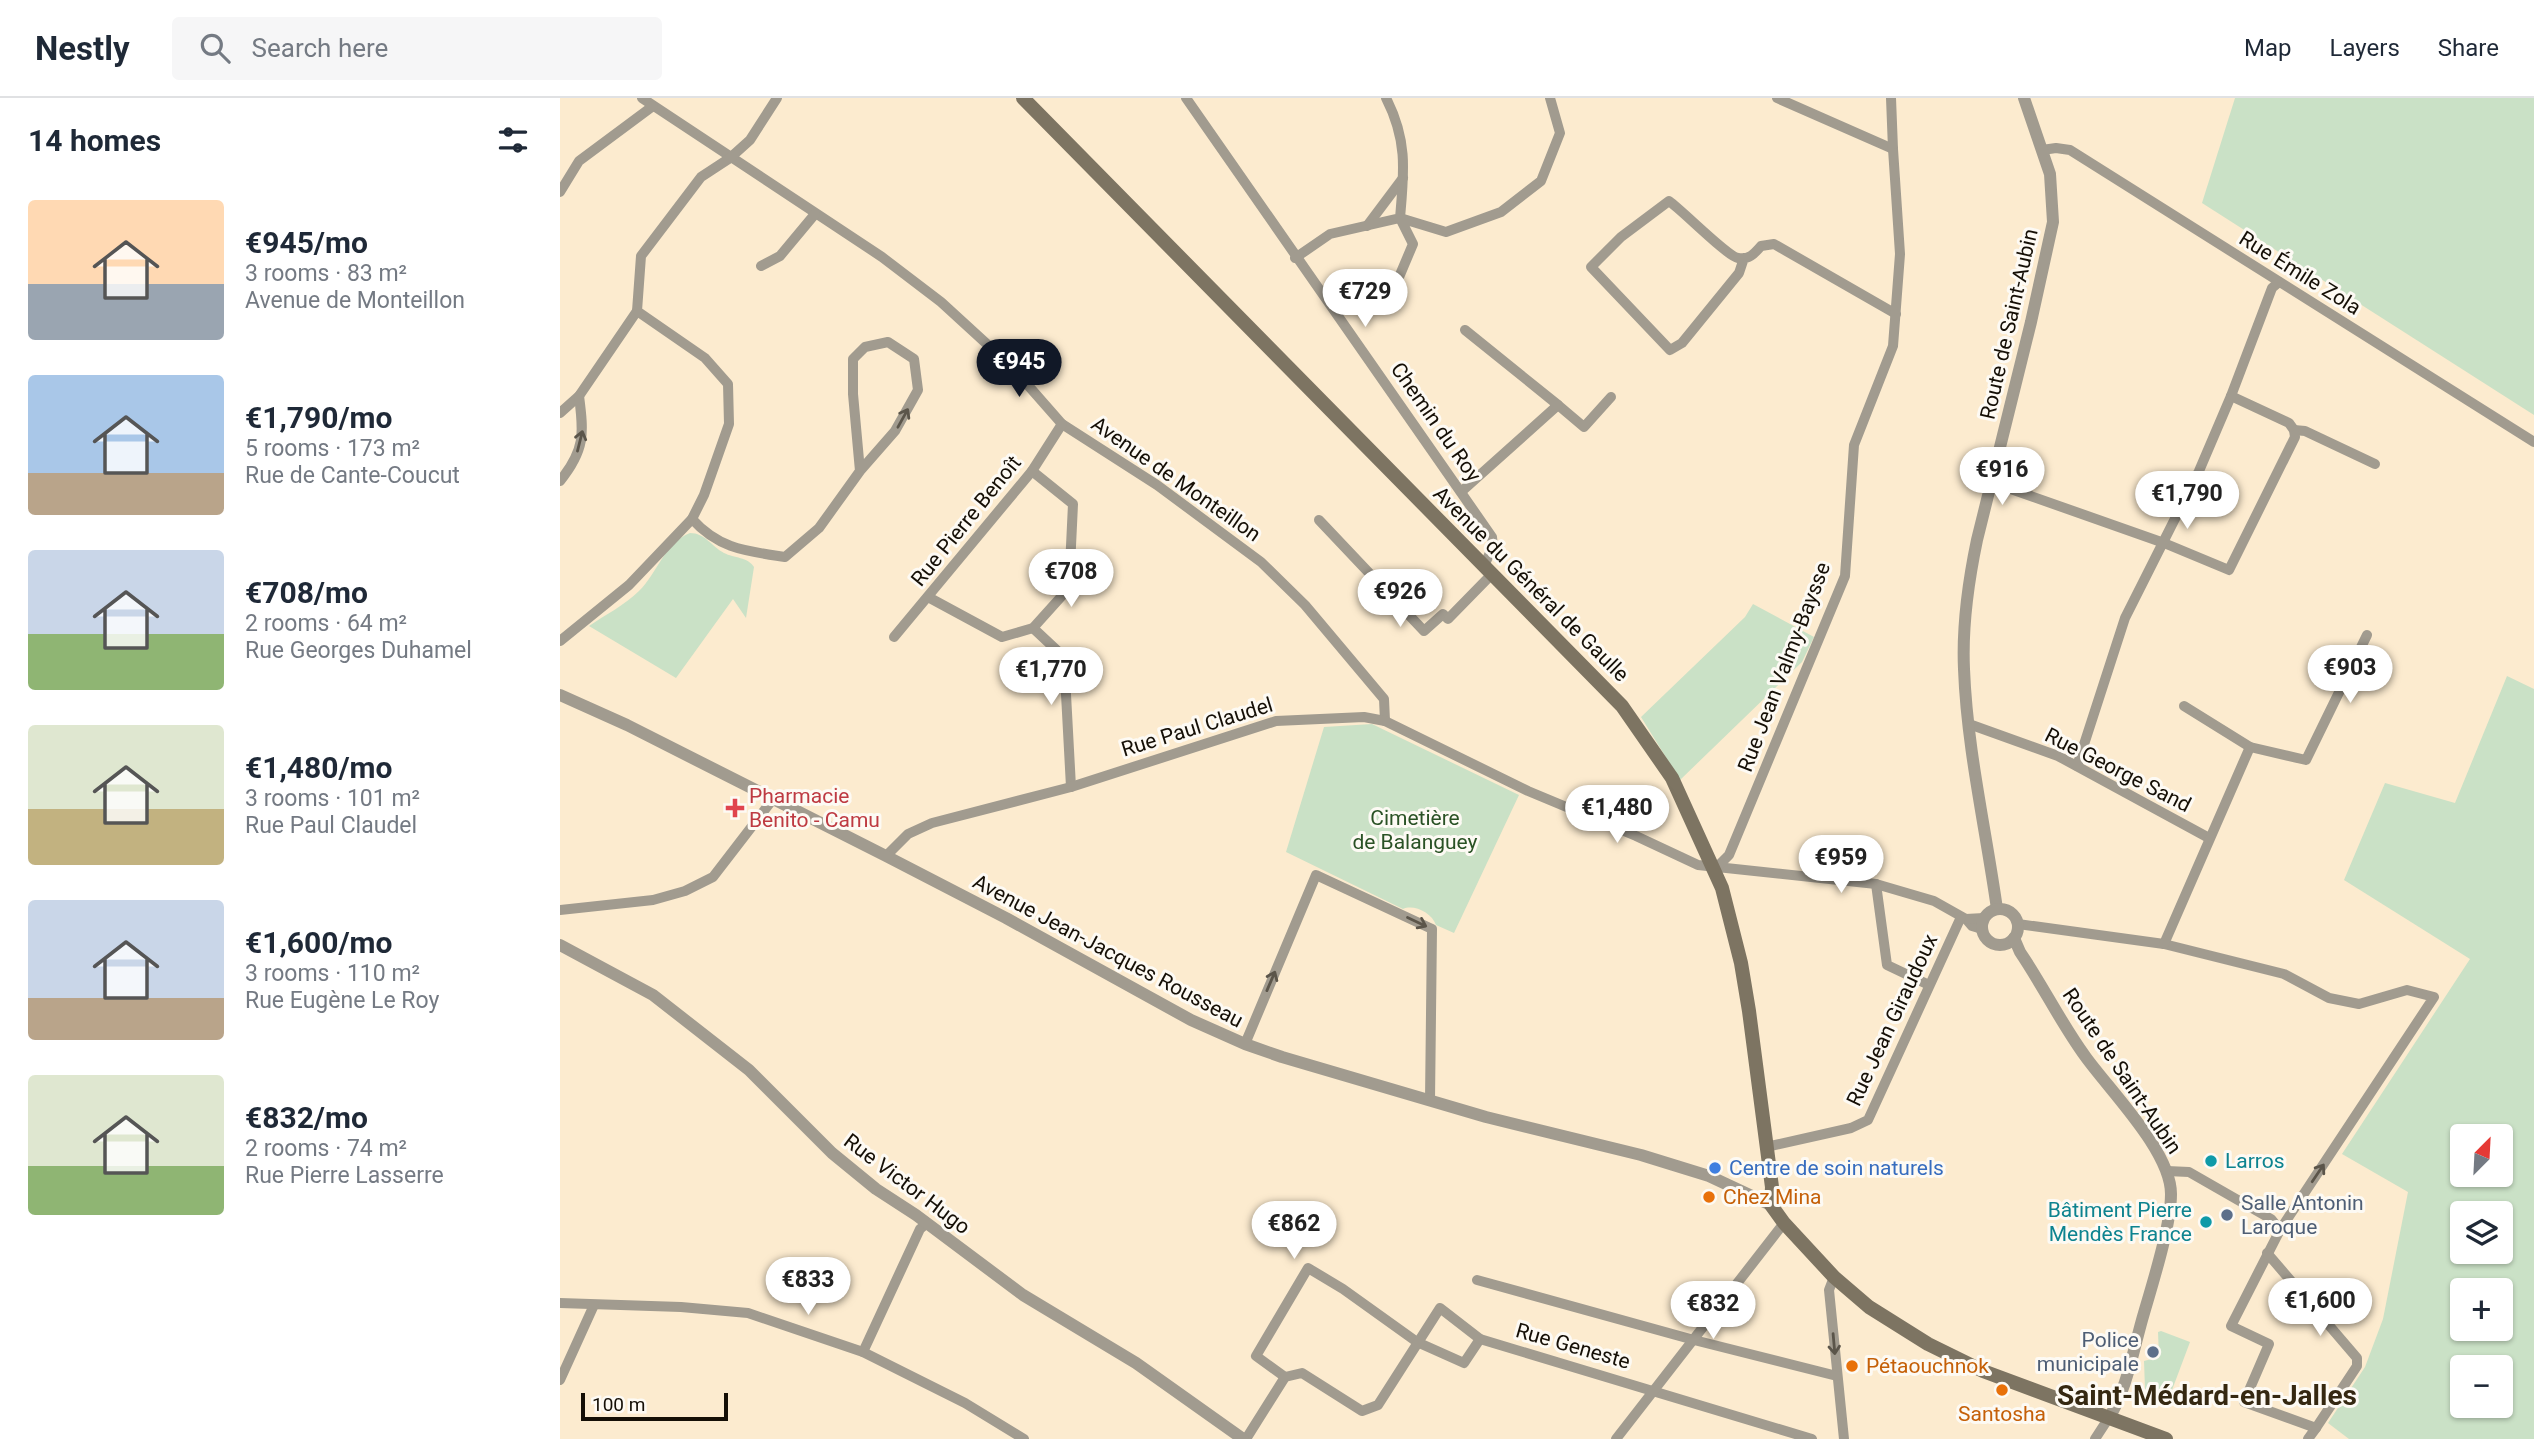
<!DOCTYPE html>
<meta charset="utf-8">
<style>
:root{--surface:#fff;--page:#f6f6f7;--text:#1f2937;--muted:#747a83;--line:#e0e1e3;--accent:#111827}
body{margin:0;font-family:Roboto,sans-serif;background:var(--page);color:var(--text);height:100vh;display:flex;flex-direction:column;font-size:26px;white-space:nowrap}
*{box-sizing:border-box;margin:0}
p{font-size:23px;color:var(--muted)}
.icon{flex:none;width:38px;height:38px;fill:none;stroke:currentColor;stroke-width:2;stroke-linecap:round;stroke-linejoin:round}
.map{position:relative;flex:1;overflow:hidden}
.details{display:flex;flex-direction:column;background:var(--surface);width:560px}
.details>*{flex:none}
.needle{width:46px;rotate:24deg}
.buttons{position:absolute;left:1890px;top:1026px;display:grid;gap:14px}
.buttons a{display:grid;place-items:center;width:63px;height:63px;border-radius:7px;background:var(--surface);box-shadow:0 2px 5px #0004;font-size:35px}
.scale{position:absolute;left:21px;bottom:18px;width:147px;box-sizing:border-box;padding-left:7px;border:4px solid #150f06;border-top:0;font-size:19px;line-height:24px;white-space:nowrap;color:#150f06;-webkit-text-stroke:5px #fdfaf4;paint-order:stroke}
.price{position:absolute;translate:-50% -60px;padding:0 16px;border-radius:24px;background:#fff;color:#222;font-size:23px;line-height:46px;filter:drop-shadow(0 2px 4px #0008)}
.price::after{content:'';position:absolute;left:50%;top:42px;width:21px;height:16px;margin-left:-10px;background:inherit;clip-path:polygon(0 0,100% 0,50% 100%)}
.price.current{background:var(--accent);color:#fff}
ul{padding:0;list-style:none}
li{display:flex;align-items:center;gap:21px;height:175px;padding:0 28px}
li span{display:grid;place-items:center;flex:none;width:196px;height:140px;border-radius:7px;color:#555}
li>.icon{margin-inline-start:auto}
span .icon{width:84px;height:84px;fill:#fffc;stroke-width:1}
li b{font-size:30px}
h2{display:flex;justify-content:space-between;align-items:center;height:84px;padding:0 28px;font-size:30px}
header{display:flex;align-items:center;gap:42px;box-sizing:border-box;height:98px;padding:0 35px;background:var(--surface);border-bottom:2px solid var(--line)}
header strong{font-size:33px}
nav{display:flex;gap:38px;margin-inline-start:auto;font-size:24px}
.search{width:490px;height:63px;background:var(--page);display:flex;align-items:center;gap:18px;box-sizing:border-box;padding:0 24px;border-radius:7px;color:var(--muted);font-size:26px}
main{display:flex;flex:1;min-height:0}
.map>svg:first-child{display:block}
</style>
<header>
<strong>Nestly</strong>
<div class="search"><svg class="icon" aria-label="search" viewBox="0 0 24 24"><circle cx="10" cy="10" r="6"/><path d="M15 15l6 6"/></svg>Search here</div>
<nav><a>Map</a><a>Layers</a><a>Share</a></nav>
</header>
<main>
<section class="details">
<h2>14 homes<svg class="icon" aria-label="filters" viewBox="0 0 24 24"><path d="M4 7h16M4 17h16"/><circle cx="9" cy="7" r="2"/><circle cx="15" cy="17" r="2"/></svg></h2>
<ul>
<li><span style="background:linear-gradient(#ffd9b3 60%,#9aa5b1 0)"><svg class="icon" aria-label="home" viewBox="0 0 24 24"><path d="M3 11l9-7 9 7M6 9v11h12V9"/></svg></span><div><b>€945/mo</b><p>3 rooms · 83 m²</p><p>Avenue de Monteillon</p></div></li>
<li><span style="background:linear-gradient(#a9c7e8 70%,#b9a48a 0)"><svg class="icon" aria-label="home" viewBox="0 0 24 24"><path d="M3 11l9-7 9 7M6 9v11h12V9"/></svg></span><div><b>€1,790/mo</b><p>5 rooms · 173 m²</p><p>Rue de Cante-Coucut</p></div></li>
<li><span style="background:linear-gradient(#c9d6e8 60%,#8fb573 0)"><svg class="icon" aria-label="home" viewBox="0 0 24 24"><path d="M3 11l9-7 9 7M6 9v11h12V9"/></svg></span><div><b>€708/mo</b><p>2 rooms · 64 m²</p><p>Rue Georges Duhamel</p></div></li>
<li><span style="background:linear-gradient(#dfe7d0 60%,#c2b280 0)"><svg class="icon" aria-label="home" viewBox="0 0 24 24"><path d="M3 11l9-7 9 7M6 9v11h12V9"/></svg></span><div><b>€1,480/mo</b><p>3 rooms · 101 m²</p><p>Rue Paul Claudel</p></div></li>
<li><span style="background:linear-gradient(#c9d6e8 70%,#b9a48a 0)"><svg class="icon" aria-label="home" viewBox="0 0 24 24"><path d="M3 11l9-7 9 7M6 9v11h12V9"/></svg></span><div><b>€1,600/mo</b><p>3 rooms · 110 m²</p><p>Rue Eugène Le Roy</p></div></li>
<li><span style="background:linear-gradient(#dfe7d0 65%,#8fb573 0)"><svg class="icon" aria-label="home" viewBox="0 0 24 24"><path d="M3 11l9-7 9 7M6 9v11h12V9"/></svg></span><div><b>€832/mo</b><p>2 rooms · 74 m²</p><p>Rue Pierre Lasserre</p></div></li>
</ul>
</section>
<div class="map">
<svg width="1974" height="1341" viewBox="0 0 1974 1341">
<rect width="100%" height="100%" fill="#fcebcf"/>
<!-- green -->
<g fill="#cae1c6" fill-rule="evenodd">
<path d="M 1675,0 L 1974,0 L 1974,317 L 1642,105 Z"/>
<path d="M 130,435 C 145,435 151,448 164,455 C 174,460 188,459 194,469 L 186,520 L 173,501 L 116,580 L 29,528 C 45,517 65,507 79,493 C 97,476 105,444 130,435 Z"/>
<path d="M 1193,506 L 1254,539 L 1242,564 L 1120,682 L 1081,619 L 1185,519 Z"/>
<path d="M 1947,578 L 1974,591 L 1974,1341 L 1789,1341 L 1768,1325 L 1805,1269 L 1823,1221 L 1848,1094 L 1782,1056 L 1910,861 L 1784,782 L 1825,685 L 1895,705 ZM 1902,1038 L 1941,1038 L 1941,1076 L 1902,1076 ZM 1902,1115 L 1941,1115 L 1941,1153 L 1902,1153 ZM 1902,1192 L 1941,1192 L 1941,1230 L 1902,1230 ZM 1902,1269 L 1941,1269 L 1941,1307 L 1902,1307 Z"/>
<path d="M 812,626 L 959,697 L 894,835 L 876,827 C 872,815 854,806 843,811 L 726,754 L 764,629 Z"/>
<path d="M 1601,1233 L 1630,1244 L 1612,1292 L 1603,1299 L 1585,1291 L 1584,1263 L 1599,1259 L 1598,1234 Z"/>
</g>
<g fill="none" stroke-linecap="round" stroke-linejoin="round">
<!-- minor -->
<g stroke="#a19b8f" stroke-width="10">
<path d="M 82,0 L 322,159 L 381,204 L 452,269 L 502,326 L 597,387 L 701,464 L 745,507 L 824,601 L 825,623"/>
<path d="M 626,0 L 932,439 L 933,448 L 924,468"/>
<path d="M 1217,0 L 1333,51"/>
<path d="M 1482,52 L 1496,50 L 1510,52 L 1974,344"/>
<path d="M 0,94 L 19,63 L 93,8"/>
<path d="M 807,128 L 843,80"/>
<path d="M 735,160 L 770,136 L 840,120 C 844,74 848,43 826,0"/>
<path d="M 1184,160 L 1179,175 L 1122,245 L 1110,252 L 1031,169 L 1061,139 L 1109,103 C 1123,113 1167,158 1178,160 C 1189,162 1194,156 1201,148 L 1214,146 L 1336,216"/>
<path d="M 201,168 L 220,158 L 255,116"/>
<path d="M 834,191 L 853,146 L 840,120 L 886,134 L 941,114 L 981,83 L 1000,35 L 990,0"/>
<path d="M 998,307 L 1024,329 L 1051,299"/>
<path d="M 0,315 L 19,298 L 77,213"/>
<path d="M 1734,332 L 1745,333 L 1815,366"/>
<path d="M 0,383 C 25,352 24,336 19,298"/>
<path d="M 1431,384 L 1604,445 L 1669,472 L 1735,339 L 1734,332 L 1729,325 L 1671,298"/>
<path d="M 902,393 L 998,307 L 905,232"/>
<path d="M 132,421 C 159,451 186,453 225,459 L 259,430 L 300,373 L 335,333 L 358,292 L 354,261 L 328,244 L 305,249 L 293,261 L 293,296 L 300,373"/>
<path d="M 759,422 L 864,533 L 883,516 L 888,521 L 932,476"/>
<path d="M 368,499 L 442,539 L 473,530 L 509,490 L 513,406 L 472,373"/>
<path d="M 473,530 L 504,559 L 511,689"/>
<path d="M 334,539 L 472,373 L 502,326"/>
<path d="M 0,543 L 69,487 L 132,421 L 144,397 L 169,326 L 168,286 L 145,260 L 77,213 L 81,158 L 141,79 L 170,60 L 190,42 L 217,0"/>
<path d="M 1624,608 L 1690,649"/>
<path d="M 1409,626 L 1498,658 L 1649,740"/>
<path d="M 1517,668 L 1565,520 L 1639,373 L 1671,298 L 1712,190 L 1719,184"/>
<path d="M 326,758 L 348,736 L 372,725 L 511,689 L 716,623 L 804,619 L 825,623 L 968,693 L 1076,738 L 1138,767 L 1316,786 L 1374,803 L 1406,821 L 1412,828 L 1422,831"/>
<path d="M 1155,771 L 1169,757 L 1285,478 L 1294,347 L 1333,248 L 1340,156 L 1333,51 L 1331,0"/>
<path d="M 1316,786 L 1327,867 L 1369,887"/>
<path d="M 0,812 L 93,802 L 125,793 L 153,779 L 213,701"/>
<path d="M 1406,821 L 1424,820"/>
<path d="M 1458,826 L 1604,846 L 1724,876 L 1769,900 L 1799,906 L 1847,892 L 1874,899 L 1720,1132 L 1671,1228 L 1709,1246 L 1684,1304 L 1756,1330 L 1748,1341"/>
<path d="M 1604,846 L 1690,649 L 1746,662 L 1807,537"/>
<path d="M 685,946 L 756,777 L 872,831 L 870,1002"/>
<path d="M 1206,1049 L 1291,1030 L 1308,1022 L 1401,819"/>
<path d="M 1607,1073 L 1629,1074 L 1711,1121 L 1720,1132"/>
<path d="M 1707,1155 L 1797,1260 L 1797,1268 L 1756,1330"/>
<path d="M 1274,1179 L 1269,1192 L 1284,1341"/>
<path d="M 917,1182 L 1134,1242 L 1277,1278"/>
<path d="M 0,1205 L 121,1209 L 188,1215 L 303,1254 L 405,1305 L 464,1341"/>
<path d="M 303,1254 L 360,1131 L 367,1125"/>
<path d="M 725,1279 L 696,1258 L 748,1170 L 783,1191 L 857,1244 L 904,1265 L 920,1241"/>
<path d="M 0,1282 L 34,1207"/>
<path d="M 686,1341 L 725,1279 L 742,1275 L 802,1313 L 818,1307 L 880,1210 L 920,1241 L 1252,1341"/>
<path d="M 1056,1341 L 1224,1125"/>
<path d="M 1535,1341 L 1548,1321"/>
</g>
<!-- tertiary -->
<g stroke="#a19b8f" stroke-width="12">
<path d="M 0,597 L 67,627 L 326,758 L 446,820 L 631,922 L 685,946 L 722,959 L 926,1019 L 1081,1057 L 1149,1078 L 1211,1107"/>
<path d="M 1437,811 C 1426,732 1407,651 1404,571 C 1402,527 1408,485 1417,442 L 1471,224 L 1493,124 L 1490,76 L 1464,0"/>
<circle cx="1440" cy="829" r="18"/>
<path d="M 1454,840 L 1460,854 C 1483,888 1501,925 1525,958 C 1550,993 1611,1053 1611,1096 C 1611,1127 1593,1184 1584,1215 C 1574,1248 1567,1293 1548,1321"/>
<path d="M 0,847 L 93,897 L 189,972 L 272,1055 L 316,1091 L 356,1117 L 463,1197 L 576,1265 L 683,1341"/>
</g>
<!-- secondary -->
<path stroke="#7d7462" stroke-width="14" d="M 463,0 L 1062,608 L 1112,680 L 1162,790 L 1181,865 L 1189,913 L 1212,1089 L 1211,1107 L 1224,1125 L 1274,1179 L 1309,1209 L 1368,1246 L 1423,1273 L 1606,1341"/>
</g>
<!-- one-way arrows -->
<defs><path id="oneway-shaft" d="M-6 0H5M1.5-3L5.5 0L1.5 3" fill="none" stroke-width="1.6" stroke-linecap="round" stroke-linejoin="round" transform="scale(1.75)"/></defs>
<g stroke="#5b554a">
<use href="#oneway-shaft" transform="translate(343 320) rotate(-61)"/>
<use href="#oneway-shaft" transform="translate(20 343) rotate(-76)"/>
<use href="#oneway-shaft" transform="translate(857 824) rotate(25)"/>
<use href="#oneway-shaft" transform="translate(711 883) rotate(-67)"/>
<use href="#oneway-shaft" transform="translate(1758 1075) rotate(-56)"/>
<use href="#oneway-shaft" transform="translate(1274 1246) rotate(85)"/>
</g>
<!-- markers -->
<path fill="#e0444e" stroke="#fdfaf4" stroke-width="2.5" d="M171.5 699.5h7v7h7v7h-7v7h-7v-7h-7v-7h7z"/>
<g fill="#0f9aa8" stroke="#fdfaf4" stroke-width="2.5">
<circle cx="1651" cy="1063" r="7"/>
<circle cx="1646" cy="1124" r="7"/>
</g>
<circle fill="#3f7fe0" stroke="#fdfaf4" stroke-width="2.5" cx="1155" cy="1070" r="7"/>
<g fill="#e8710a" stroke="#fdfaf4" stroke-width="2.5">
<circle cx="1149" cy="1099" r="7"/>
<circle cx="1292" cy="1268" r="7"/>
<circle cx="1442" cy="1292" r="7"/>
</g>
<g fill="#5c6f8a" stroke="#fdfaf4" stroke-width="2.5">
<circle cx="1667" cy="1117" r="7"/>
<circle cx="1593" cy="1254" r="7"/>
</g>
<g text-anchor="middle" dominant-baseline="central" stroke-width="6" stroke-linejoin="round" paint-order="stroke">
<!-- street labels -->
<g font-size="21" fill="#150f06" stroke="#fdfaf4">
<text transform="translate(1740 175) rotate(32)">Rue Émile Zola</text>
<text transform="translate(1449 226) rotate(-77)">Route de Saint-Aubin</text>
<text transform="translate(876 324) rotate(55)">Chemin du Roy</text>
<text transform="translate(616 381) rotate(35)">Avenue de Monteillon</text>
<text transform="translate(406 423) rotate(-51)">Rue Pierre Benoît</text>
<text transform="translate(971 486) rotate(45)">Avenue du Général de Gaulle</text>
<text transform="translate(1224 569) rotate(-69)">Rue Jean Valmy-Baysse</text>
<text transform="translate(637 629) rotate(-17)">Rue Paul Claudel</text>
<text transform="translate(1558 672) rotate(27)">Rue George Sand</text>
<text transform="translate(548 853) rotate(28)">Avenue Jean-Jacques Rousseau</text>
<text transform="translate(1332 922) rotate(-65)">Rue Jean Giraudoux</text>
<text transform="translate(1562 973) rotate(56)">Route de Saint-Aubin</text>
<text transform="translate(347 1086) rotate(37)">Rue Victor Hugo</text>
<text transform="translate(1013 1248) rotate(16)">Rue Geneste</text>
</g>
<!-- health labels -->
<g font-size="21" fill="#be3a42" stroke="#fdfaf4" text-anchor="start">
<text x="189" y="698">Pharmacie<tspan x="189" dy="24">Benito - Camu</tspan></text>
</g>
<!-- park labels -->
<g font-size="21" fill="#2a5225" stroke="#fdfaf4">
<text x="855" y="720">Cimetière<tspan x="855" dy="24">de Balanguey</tspan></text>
</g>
<!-- culture labels -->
<g font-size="21" fill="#0d838f" stroke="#fdfaf4" text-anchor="start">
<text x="1665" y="1063">Larros</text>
<text x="1632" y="1112" text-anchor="end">Bâtiment Pierre<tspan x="1632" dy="24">Mendès France</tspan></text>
</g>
<!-- shop labels -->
<g font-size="21" fill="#366cbe" stroke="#fdfaf4" text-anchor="start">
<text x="1169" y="1070">Centre de soin naturels</text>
</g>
<!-- food labels -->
<g font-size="21" fill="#c56008" stroke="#fdfaf4" text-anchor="start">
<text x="1163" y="1099">Chez Mina</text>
<text x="1306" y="1268">Pétaouchnok</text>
<text x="1442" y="1316" text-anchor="middle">Santosha</text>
</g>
<!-- service labels -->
<g font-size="21" fill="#4e5e75" stroke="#fdfaf4" text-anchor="start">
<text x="1681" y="1105">Salle Antonin<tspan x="1681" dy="24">Laroque</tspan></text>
<text x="1579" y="1242" text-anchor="end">Police<tspan x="1579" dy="24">municipale</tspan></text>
</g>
<!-- district labels -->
<g font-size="28" font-weight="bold" fill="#352811" stroke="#fdfaf4">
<text x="1647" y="1297">Saint-Médard-en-Jalles</text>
</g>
</g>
</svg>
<div class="buttons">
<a><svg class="needle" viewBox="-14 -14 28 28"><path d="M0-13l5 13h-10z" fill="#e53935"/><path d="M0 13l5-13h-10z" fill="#747a83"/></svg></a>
<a><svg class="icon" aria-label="layers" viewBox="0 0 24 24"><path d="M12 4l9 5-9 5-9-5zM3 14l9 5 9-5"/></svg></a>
<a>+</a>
<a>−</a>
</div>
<div class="scale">100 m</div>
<b class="price" style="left:805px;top:231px">€729</b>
<b class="price current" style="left:459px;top:301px">€945</b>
<b class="price" style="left:1442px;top:409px">€916</b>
<b class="price" style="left:1627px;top:433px">€1,790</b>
<b class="price" style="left:511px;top:511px">€708</b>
<b class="price" style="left:840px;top:531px">€926</b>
<b class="price" style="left:1790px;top:607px">€903</b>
<b class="price" style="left:491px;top:609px">€1,770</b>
<b class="price" style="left:1057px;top:747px">€1,480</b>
<b class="price" style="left:1281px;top:797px">€959</b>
<b class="price" style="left:734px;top:1163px">€862</b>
<b class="price" style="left:248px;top:1219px">€833</b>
<b class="price" style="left:1760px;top:1240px">€1,600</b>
<b class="price" style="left:1153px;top:1243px">€832</b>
</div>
</main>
